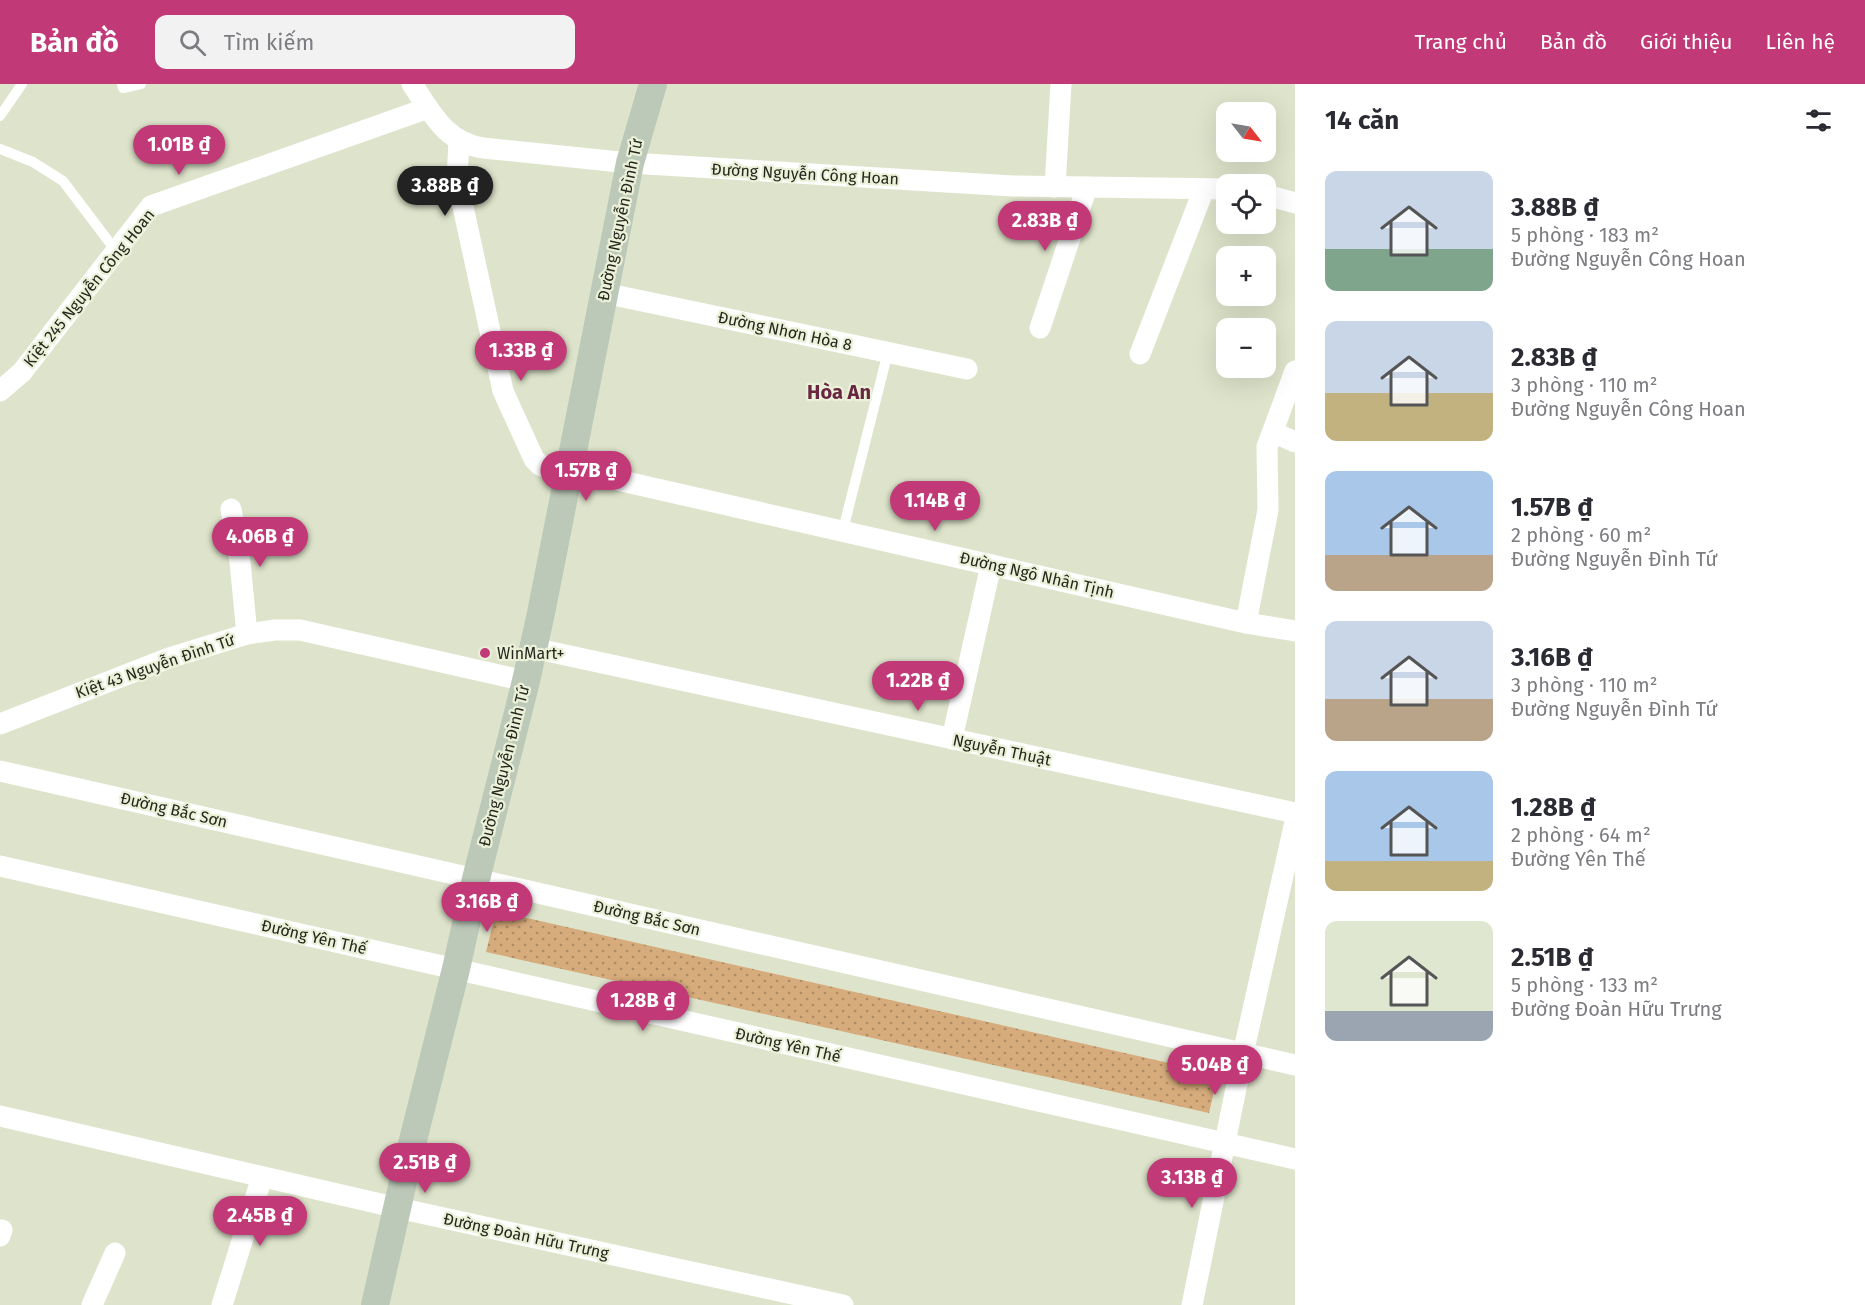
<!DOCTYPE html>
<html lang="vi">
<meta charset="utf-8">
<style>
:root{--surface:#fff;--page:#f2f2f3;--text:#2b2b33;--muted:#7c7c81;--accent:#c13977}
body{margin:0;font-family:"Fira Sans",sans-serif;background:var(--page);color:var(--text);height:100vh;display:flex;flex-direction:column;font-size:22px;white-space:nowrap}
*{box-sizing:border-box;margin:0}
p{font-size:20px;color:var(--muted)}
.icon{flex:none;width:33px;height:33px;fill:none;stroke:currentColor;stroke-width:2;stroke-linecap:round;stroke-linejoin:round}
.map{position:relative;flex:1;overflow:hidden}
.panel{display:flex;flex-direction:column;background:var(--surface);width:570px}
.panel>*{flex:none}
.needle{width:39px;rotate:121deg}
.fabs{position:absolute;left:1216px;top:18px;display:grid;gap:12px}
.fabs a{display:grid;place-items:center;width:60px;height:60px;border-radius:12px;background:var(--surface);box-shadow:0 6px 24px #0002;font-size:30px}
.price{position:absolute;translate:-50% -51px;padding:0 14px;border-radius:21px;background:var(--accent);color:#fff;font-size:20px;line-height:39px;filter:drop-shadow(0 2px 3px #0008)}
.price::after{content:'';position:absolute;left:50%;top:36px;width:18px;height:14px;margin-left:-9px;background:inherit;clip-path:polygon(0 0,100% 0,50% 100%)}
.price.selected{background:#222;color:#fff}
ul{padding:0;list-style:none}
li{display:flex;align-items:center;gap:18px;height:150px;padding:0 30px}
li span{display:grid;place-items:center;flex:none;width:168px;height:120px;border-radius:12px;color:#555}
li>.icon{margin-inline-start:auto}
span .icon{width:72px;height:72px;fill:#fffc;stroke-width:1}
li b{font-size:26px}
h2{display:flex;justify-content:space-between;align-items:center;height:72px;padding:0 30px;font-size:26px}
header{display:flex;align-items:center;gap:36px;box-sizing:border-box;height:84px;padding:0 30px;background:var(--accent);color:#fff}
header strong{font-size:28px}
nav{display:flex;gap:33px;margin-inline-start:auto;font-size:21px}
.search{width:420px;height:54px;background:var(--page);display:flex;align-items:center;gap:15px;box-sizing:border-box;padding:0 21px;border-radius:12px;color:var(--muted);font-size:22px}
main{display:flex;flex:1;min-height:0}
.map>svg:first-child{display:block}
</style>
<header>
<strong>Bản đồ</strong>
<div class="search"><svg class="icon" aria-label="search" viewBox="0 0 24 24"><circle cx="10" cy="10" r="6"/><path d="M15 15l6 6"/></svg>Tìm kiếm</div>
<nav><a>Trang chủ</a><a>Bản đồ</a><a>Giới thiệu</a><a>Liên hệ</a></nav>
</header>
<main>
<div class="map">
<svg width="1295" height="1221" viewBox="0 0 1295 1221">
<defs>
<pattern id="grass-dots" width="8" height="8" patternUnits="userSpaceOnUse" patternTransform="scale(1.5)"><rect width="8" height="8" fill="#d7ac7c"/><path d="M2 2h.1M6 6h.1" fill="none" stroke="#ae8c65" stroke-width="1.8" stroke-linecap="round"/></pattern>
</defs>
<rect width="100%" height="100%" fill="#dee4cb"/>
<!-- grass -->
<path fill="url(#grass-dots)" d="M 496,827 L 1218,990 L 1209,1029 L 486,868 Z"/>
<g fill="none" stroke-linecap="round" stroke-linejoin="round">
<!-- lane -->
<g stroke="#fff" stroke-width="10">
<path d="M 122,0 L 123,4 L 141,0"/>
<path d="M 0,32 L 22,0"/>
<path d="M 0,65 L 33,78 L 63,97 L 116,167"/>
<path d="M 843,446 L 888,268"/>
</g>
<!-- street -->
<g stroke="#fff" stroke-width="21">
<path d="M 412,0 C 432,29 445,58 483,64 L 630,79 L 1013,102 L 1227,105"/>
<path d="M 459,57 L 457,95 L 503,307 L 534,375 L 540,381 L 568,393"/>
<path d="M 1055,103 L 1061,0"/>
<path d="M 1266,111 L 1295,119"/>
<path d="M 604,209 L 967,285"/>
<path d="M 1040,244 L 1087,103"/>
<path d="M 1140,270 L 1204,105"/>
<path d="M 0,307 L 22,288 L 151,122 L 428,24"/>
<path d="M 1273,348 L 1295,358"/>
<path d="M 569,385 L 1246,539 L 1295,547"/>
<path d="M 231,425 L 240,478 L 247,550"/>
<path d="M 1246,539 L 1268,426 L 1267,363 L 1295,287"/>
<path d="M 533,564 L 1295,729"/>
<path d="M 0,640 L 169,574 L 247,550 L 275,546 L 300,546 L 526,597"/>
<path d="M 952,655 L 991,481"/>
<path d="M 0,687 L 1295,981"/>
<path d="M 0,782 L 1295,1075"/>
<path d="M 0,1032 L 398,1124 L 843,1221"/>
<path d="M 0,1152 L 2,1146"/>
<path d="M 92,1221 L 115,1169"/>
<path d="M 222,1221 L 262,1093"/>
<path d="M 1192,1221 L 1243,970 L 1295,738"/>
</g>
<!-- secondary -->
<path stroke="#bcc9b9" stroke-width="28" d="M 375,1221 L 408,1076 L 456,885 L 476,795 L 526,597 L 541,529 L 630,79 L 653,0"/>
</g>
<!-- markers -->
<circle fill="#c13977" stroke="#ebf1d8" stroke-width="2" cx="485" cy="569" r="6"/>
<g text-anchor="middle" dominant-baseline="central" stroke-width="4.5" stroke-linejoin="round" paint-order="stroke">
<!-- street labels -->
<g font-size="16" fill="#25271e" stroke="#ebf1d8">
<text transform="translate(805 90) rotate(3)">Đường Nguyễn Công Hoan</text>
<text transform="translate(620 136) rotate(-78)">Đường Nguyễn Đình Tứ</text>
<text transform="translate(89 204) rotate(-51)">Kiệt 245 Nguyễn Công Hoan</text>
<text transform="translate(785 247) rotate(12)">Đường Nhơn Hòa 8</text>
<text transform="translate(1037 491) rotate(13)">Đường Ngô Nhân Tịnh</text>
<text transform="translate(155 582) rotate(-19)">Kiệt 43 Nguyễn Đình Tứ</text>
<text transform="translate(1002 666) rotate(12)">Nguyễn Thuật</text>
<text transform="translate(504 682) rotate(-76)">Đường Nguyễn Đình Tứ</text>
<text transform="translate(174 726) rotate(13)">Đường Bắc Sơn</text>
<text transform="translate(647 834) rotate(13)">Đường Bắc Sơn</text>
<text transform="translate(314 853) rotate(13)">Đường Yên Thế</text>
<text transform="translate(788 961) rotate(13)">Đường Yên Thế</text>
<text transform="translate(526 1152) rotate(12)">Đường Đoàn Hữu Trưng</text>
</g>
<!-- poi labels -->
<g font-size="16" fill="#25271e" stroke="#ebf1d8" text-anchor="start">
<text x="497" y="569">WinMart+</text>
</g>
<!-- quarter labels -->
<g font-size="20" font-weight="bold" fill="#692642" stroke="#ebf1d8">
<text x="839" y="308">Hòa An</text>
</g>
</g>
</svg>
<div class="fabs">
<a><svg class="needle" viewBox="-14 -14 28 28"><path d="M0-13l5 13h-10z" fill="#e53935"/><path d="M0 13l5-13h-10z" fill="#7c7c81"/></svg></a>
<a><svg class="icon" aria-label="locate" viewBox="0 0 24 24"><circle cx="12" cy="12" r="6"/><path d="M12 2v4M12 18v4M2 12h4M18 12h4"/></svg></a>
<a>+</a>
<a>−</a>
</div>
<b class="price" style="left:179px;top:92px">1.01B ₫</b>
<b class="price selected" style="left:445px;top:133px">3.88B ₫</b>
<b class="price" style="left:1045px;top:168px">2.83B ₫</b>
<b class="price" style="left:521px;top:298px">1.33B ₫</b>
<b class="price" style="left:586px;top:418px">1.57B ₫</b>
<b class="price" style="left:935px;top:448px">1.14B ₫</b>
<b class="price" style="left:260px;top:484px">4.06B ₫</b>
<b class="price" style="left:918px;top:628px">1.22B ₫</b>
<b class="price" style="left:487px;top:849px">3.16B ₫</b>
<b class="price" style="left:643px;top:948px">1.28B ₫</b>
<b class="price" style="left:1215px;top:1012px">5.04B ₫</b>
<b class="price" style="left:425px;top:1110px">2.51B ₫</b>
<b class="price" style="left:1192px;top:1125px">3.13B ₫</b>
<b class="price" style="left:260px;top:1163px">2.45B ₫</b>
</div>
<section class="panel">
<h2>14 căn<svg class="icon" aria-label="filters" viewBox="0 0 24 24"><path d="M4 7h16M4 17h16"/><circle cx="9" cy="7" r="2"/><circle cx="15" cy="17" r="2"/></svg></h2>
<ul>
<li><span style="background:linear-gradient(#c9d6e8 65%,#7fa58c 0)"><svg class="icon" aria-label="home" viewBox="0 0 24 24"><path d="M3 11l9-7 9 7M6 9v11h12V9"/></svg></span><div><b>3.88B ₫</b><p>5 phòng · 183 m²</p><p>Đường Nguyễn Công Hoan</p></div></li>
<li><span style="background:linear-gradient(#c9d6e8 60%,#c2b280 0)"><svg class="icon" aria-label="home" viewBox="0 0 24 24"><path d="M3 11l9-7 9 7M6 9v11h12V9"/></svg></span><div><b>2.83B ₫</b><p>3 phòng · 110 m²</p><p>Đường Nguyễn Công Hoan</p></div></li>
<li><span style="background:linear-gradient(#a9c7e8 70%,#b9a48a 0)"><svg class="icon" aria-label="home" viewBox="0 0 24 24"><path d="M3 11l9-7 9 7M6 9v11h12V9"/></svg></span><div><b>1.57B ₫</b><p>2 phòng · 60 m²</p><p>Đường Nguyễn Đình Tứ</p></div></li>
<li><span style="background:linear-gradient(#c9d6e8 65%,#b9a48a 0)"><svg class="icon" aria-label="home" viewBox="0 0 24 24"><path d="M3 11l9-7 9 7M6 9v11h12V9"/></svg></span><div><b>3.16B ₫</b><p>3 phòng · 110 m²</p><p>Đường Nguyễn Đình Tứ</p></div></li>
<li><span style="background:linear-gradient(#a9c7e8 75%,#c2b280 0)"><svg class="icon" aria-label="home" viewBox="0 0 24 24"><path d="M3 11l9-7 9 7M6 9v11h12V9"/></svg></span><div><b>1.28B ₫</b><p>2 phòng · 64 m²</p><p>Đường Yên Thế</p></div></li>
<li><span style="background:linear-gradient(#dfe7d0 75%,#9aa5b1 0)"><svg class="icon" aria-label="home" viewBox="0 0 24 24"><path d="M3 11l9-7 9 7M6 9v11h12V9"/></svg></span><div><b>2.51B ₫</b><p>5 phòng · 133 m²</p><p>Đường Đoàn Hữu Trưng</p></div></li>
</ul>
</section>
</main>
